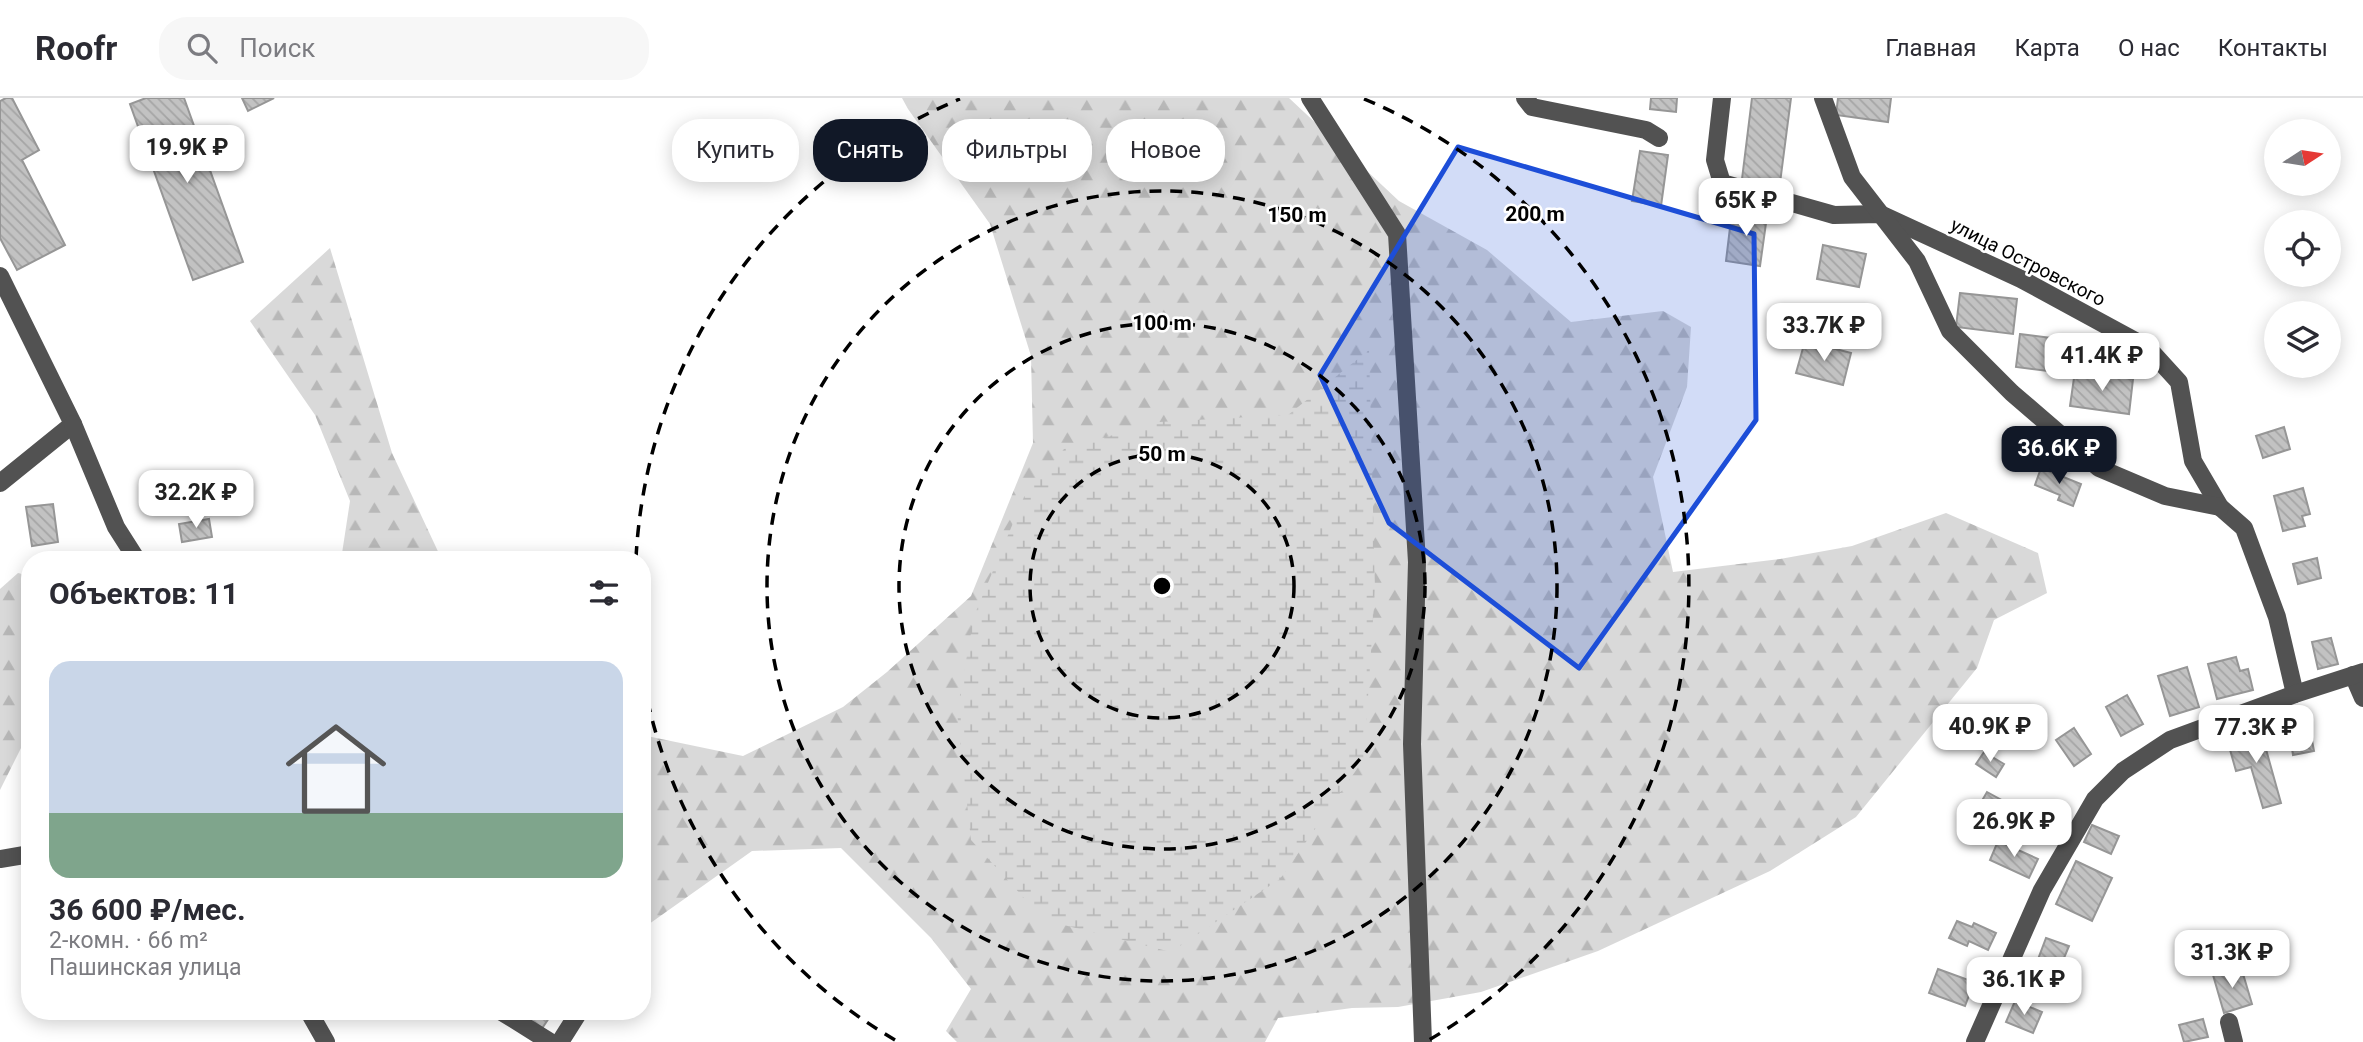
<!DOCTYPE html>
<html lang="ru">
<meta charset="utf-8">
<style>
:root{--surface:#fff;--page:#f7f7f7;--text:#2b2b33;--muted:#7c7c81;--line:#e1e1e2;--accent:#111827}
body{margin:0;font-family:Roboto,sans-serif;background:var(--page);color:var(--text);height:100vh;display:flex;flex-direction:column;font-size:26px;white-space:nowrap}
*{box-sizing:border-box;margin:0}
p{font-size:23px;color:var(--muted)}
.icon{flex:none;width:38px;height:38px;fill:none;stroke:currentColor;stroke-width:2;stroke-linecap:round;stroke-linejoin:round}
.map{position:relative;flex:1;overflow:hidden}
.side{position:absolute;left:21px;top:453px;width:630px;height:469px;display:flex;flex-direction:column;background:var(--surface);border-radius:28px;box-shadow:0 4px 18px #0003}
.side>*{flex:none}
.guide{position:absolute;left:672px;top:21px;width:665px;height:63px;display:flex;gap:14px}
.needle{width:46px;rotate:78deg}
.buttons{position:absolute;left:2264px;top:21px;display:grid;gap:14px}
.buttons a{display:grid;place-items:center;width:77px;height:77px;border-radius:50%;background:var(--surface);box-shadow:0 4px 18px #0003;font-size:35px}
.price{position:absolute;translate:-50% -60px;padding:0 16px;border-radius:14px;background:#fff;color:#222;font-size:23px;line-height:46px;filter:drop-shadow(0 2px 4px #0008)}
.price::after{content:'';position:absolute;left:50%;top:42px;width:21px;height:16px;margin-left:-10px;background:inherit;clip-path:polygon(0 0,100% 0,50% 100%)}
.price.selected{background:var(--accent);color:#fff}
ul{padding:0;list-style:none}
li{display:grid;align-content:center;gap:14px;height:371px;padding:0 28px}
li+li{border-top:2px solid var(--line)}
li span{display:grid;place-items:center;height:217px;border-radius:21px;color:#555}
li>.icon{margin-inline-start:auto}
span .icon{width:126px;height:126px;fill:#fffc;stroke-width:1}
li b{font-size:30px}
h2{display:flex;justify-content:space-between;align-items:center;height:84px;padding:0 28px;font-size:30px}
.chip{padding:0 24px;border-radius:28px;background:var(--surface);box-shadow:0 4px 18px #0003;font-size:24px;line-height:63px}
.chip.selected{background:var(--accent);color:#fff}
header{display:flex;align-items:center;gap:42px;box-sizing:border-box;height:98px;padding:0 35px;background:var(--surface);border-bottom:2px solid var(--line)}
header strong{font-size:33px}
nav{display:flex;gap:38px;margin-inline-start:auto;font-size:24px}
.search{width:490px;height:63px;background:var(--page);display:flex;align-items:center;gap:18px;box-sizing:border-box;padding:0 24px;border-radius:28px;color:var(--muted);font-size:26px}
.map>svg:first-child{display:block}
</style>
<header>
<strong>Roofr</strong>
<div class="search"><svg class="icon" aria-label="search" viewBox="0 0 24 24"><circle cx="10" cy="10" r="6"/><path d="M15 15l6 6"/></svg>Поиск</div>
<nav><a>Главная</a><a>Карта</a><a>О нас</a><a>Контакты</a></nav>
</header>
<div class="map">
<svg width="2363" height="944" viewBox="0 0 2363 944">
<defs>
<pattern id="forest-firs" width="22" height="20" patternUnits="userSpaceOnUse" patternTransform="scale(1.75)"><rect width="22" height="20" fill="#d9d9d9"/><path d="M5 1l3.5 6h-7zM16 11l3.5 6h-7z" fill="#b8b8b8"/></pattern>
<pattern id="wetland-marsh" width="20" height="14" patternUnits="userSpaceOnUse" patternTransform="scale(1.75)"><rect width="20" height="14" fill="#d9d9d9"/><path d="M1 5h8M5 5V1M11 12h8M15 12V8" fill="none" stroke="#b8b8b8"/></pattern>
<pattern id="building-back-hatch" width="6" height="6" patternUnits="userSpaceOnUse" patternTransform="scale(1.75)"><rect width="6" height="6" fill="#c2c2c2"/><path d="M-1 5l2 2M0 0l6 6M5-1l2 2" fill="none" stroke="#a5a5a5"/></pattern>
</defs>
<rect width="100%" height="100%" fill="#fff"/>
<!-- forest -->
<g fill="url(#forest-firs)">
<path d="M 902,0 L 1289,0 L 1399,103 L 1487,152 L 1571,224 L 1663,213 L 1691,229 L 1687,289 L 1653,379 L 1673,474 L 1780,461 L 1852,448 L 1946,415 L 2038,455 L 2047,495 L 1994,522 L 1977,570 L 1856,719 L 1770,773 L 1598,853 L 1481,894 L 1398,909 L 1352,910 L 1278,920 L 1265,944 L 957,944 L 946,933 L 971,891 L 931,840 L 841,750 L 752,753 L 642,831 L 642,637 L 743,658 L 843,609 L 887,574 L 971,498 L 1033,345 L 1031,258 L 990,126 L 908,11 Z"/>
<path d="M 330,150 L 392,355 L 442,462 L 341,462 L 350,403 L 315,317 L 250,223 Z"/>
<path d="M 18,475 L 30,478 L 30,570 L 22,586 L 25,642 L 0,692 L 0,491 Z"/>
</g>
<!-- wetland -->
<path fill="url(#wetland-marsh)" d="M 1369,252 L 1375,491 L 1364,661 L 1280,781 L 1171,854 L 1044,822 L 971,742 L 957,614 L 974,518 L 1024,399 L 1064,351 L 1159,324 L 1288,317 Z"/>
<!-- building -->
<g fill="url(#building-back-hatch)" stroke="#969696" stroke-width="2">
<path d="M 6,0 L 12,0 L 39,52 L 22,62 L 65,147 L 17,172 L 0,140 L 0,3 Z"/>
<path d="M 146,0 L 184,0 L 243,164 L 193,182 L 130,6 Z"/>
<path d="M 242,0 L 274,0 L 248,13 Z"/>
<path d="M 1651,0 L 1677,0 L 1676,14 L 1650,11 Z"/>
<path d="M 1752,0 L 1791,0 L 1780,85 L 1742,81 Z"/>
<path d="M 1838,0 L 1891,0 L 1888,24 L 1836,17 Z"/>
<path d="M 1640,53 L 1668,57 L 1661,108 L 1632,103 Z"/>
<path d="M 1732,113 L 1767,118 L 1760,168 L 1726,163 Z"/>
<path d="M 1823,147 L 1866,156 L 1859,189 L 1817,181 Z"/>
<path d="M 1960,195 L 2017,201 L 2013,236 L 1956,229 Z"/>
<path d="M 2020,236 L 2076,243 L 2072,276 L 2016,269 Z"/>
<path d="M 1805,243 L 1851,255 L 1843,287 L 1796,275 Z"/>
<path d="M 2075,273 L 2133,281 L 2129,316 L 2070,308 Z"/>
<path d="M 2284,329 L 2290,351 L 2263,360 L 2256,338 Z"/>
<path d="M 2041,370 L 2081,386 L 2073,408 L 2058,402 L 2060,397 L 2035,387 Z"/>
<path d="M 2303,390 L 2310,416 L 2302,418 L 2305,428 L 2283,433 L 2274,398 Z"/>
<path d="M 53,406 L 58,444 L 32,448 L 26,409 Z"/>
<path d="M 209,421 L 212,439 L 182,444 L 179,426 Z"/>
<path d="M 2317,460 L 2321,480 L 2298,486 L 2293,466 Z"/>
<path d="M 2331,540 L 2338,566 L 2318,571 L 2312,544 Z"/>
<path d="M 2236,559 L 2240,573 L 2248,571 L 2253,592 L 2217,601 L 2208,566 Z"/>
<path d="M 2187,569 L 2199,609 L 2170,618 L 2158,578 Z"/>
<path d="M 2127,597 L 2143,626 L 2121,638 L 2106,609 Z"/>
<path d="M 2309,627 L 2314,653 L 2293,657 L 2289,631 Z"/>
<path d="M 2074,630 L 2091,656 L 2074,668 L 2056,642 Z"/>
<path d="M 2252,634 L 2253,640 L 2262,637 L 2281,705 L 2263,710 L 2251,669 L 2236,673 L 2227,641 Z"/>
<path d="M 1984,654 L 2004,666 L 1996,679 L 1976,666 Z"/>
<path d="M 1987,694 L 2005,704 L 1998,716 L 1980,706 Z"/>
<path d="M 2092,727 L 2119,738 L 2111,756 L 2084,744 Z"/>
<path d="M 1998,743 L 2038,761 L 2029,780 L 1990,762 Z"/>
<path d="M 2076,763 L 2112,780 L 2092,823 L 2056,806 Z"/>
<path d="M 1957,823 L 1972,829 L 1974,825 L 1996,835 L 1988,852 L 1969,843 L 1967,848 L 1949,840 Z"/>
<path d="M 2046,840 L 2069,848 L 2059,872 L 2037,864 Z"/>
<path d="M 2241,869 L 2252,906 L 2224,915 L 2213,877 Z"/>
<path d="M 1938,871 L 1974,884 L 1965,908 L 1929,895 Z"/>
<path d="M 2015,903 L 2042,914 L 2033,935 L 2006,924 Z"/>
<path d="M 511,914 L 553,914 L 541,932 Z"/>
<path d="M 2203,921 L 2208,939 L 2184,944 L 2179,927 Z"/>
</g>
<g fill="none" stroke-linecap="round" stroke-linejoin="round">
<!-- minor -->
<g stroke="#525252" stroke-width="18">
<path d="M 1310,0 L 1397,136 L 1417,464 L 1412,646 L 1423,944"/>
<path d="M 1525,0 L 1532,9 L 1646,32 L 1659,40"/>
<path d="M 1722,0 L 1715,62 L 1722,85 L 1834,117 L 1880,116 L 2021,181 L 2148,250 L 2179,284 L 2193,363 L 2220,409 L 2244,430 L 2277,519 L 2295,596"/>
<path d="M 1823,0 L 1852,79 L 1917,163 L 1950,233 L 2012,295 L 2099,370 L 2165,398 L 2220,409"/>
<path d="M 0,178 L 73,326 L 0,385"/>
<path d="M 73,326 L 116,429 L 137,462"/>
<path d="M 2353,577 L 2363,600"/>
<path d="M 0,761 L 30,756"/>
<path d="M 309,914 L 326,944"/>
<path d="M 502,914 L 550,944"/>
<path d="M 2229,924 L 2234,944"/>
<path d="M 560,944 L 579,914"/>
<path d="M 1975,944 L 2042,792 L 2095,701 L 2123,673 L 2170,642 L 2295,596 L 2363,574"/>
</g>
</g>
<!-- marked area -->
<path fill="#1d4ed8" fill-opacity="0.2" stroke="#1d4ed8" stroke-width="5" stroke-linejoin="round" d="M 1458,49 L 1754,136 L 1756,322 L 1579,570 L 1389,425 L 1320,277 Z"/>
<!-- distance rings -->
<g fill="none" stroke="#000" stroke-width="3.5" stroke-dasharray="12 9">
<circle cx="1162" cy="488" r="132"/>
<circle cx="1162" cy="488" r="263"/>
<circle cx="1162" cy="488" r="395"/>
<path d="M895 942A527 527 0 0 1 643 580M636 460A527 527 0 0 1 960 1M1364 1A527 527 0 0 1 1429 942"/>
</g>
<g text-anchor="middle" dominant-baseline="central" stroke-width="5" stroke-linejoin="round" paint-order="stroke">
<!-- street labels -->
<g font-size="19" fill="#000" stroke="#fff">
<text transform="translate(2028 164) rotate(27)">улица Островского</text>
</g>
</g>
<circle cx="1162" cy="488" r="10" fill="#000" stroke="#fff" stroke-width="3.5"/>
<g font-size="21" text-anchor="middle" font-weight="bold" fill="#000" stroke="#fff" stroke-width="5" stroke-linejoin="round" paint-order="stroke">
<text x="1535" y="123">200 m</text>
<text x="1297" y="124">150 m</text>
<text x="1162" y="232">100 m</text>
<text x="1162" y="363">50 m</text>
</g>
</svg>
<div class="buttons">
<a><svg class="needle" viewBox="-14 -14 28 28"><path d="M0-13l5 13h-10z" fill="#e53935"/><path d="M0 13l5-13h-10z" fill="#7c7c81"/></svg></a>
<a><svg class="icon" aria-label="locate" viewBox="0 0 24 24"><circle cx="12" cy="12" r="6"/><path d="M12 2v4M12 18v4M2 12h4M18 12h4"/></svg></a>
<a><svg class="icon" aria-label="layers" viewBox="0 0 24 24"><path d="M12 4l9 5-9 5-9-5zM3 14l9 5 9-5"/></svg></a>
</div>
<b class="price" style="left:187px;top:87px">19.9K ₽</b>
<b class="price" style="left:1746px;top:140px">65K ₽</b>
<b class="price" style="left:1824px;top:265px">33.7K ₽</b>
<b class="price" style="left:2102px;top:295px">41.4K ₽</b>
<b class="price selected" style="left:2059px;top:388px">36.6K ₽</b>
<b class="price" style="left:196px;top:432px">32.2K ₽</b>
<b class="price" style="left:1990px;top:666px">40.9K ₽</b>
<b class="price" style="left:2256px;top:667px">77.3K ₽</b>
<b class="price" style="left:2014px;top:761px">26.9K ₽</b>
<b class="price" style="left:2232px;top:892px">31.3K ₽</b>
<b class="price" style="left:2024px;top:919px">36.1K ₽</b>
<div class="guide">
<a class="chip">Купить</a>
<a class="chip selected">Снять</a>
<a class="chip">Фильтры</a>
<a class="chip">Новое</a>
</div>
<section class="side">
<h2>Объектов: 11<svg class="icon" aria-label="filters" viewBox="0 0 24 24"><path d="M4 7h16M4 17h16"/><circle cx="9" cy="7" r="2"/><circle cx="15" cy="17" r="2"/></svg></h2>
<ul>
<li><span style="background:linear-gradient(#c9d6e8 70%,#7fa58c 0)"><svg class="icon" aria-label="home" viewBox="0 0 24 24"><path d="M3 11l9-7 9 7M6 9v11h12V9"/></svg></span><div><b>36 600 ₽/мес.</b><p>2-комн. · 66 m²</p><p>Пашинская улица</p></div></li>
</ul>
</section>
</div>
